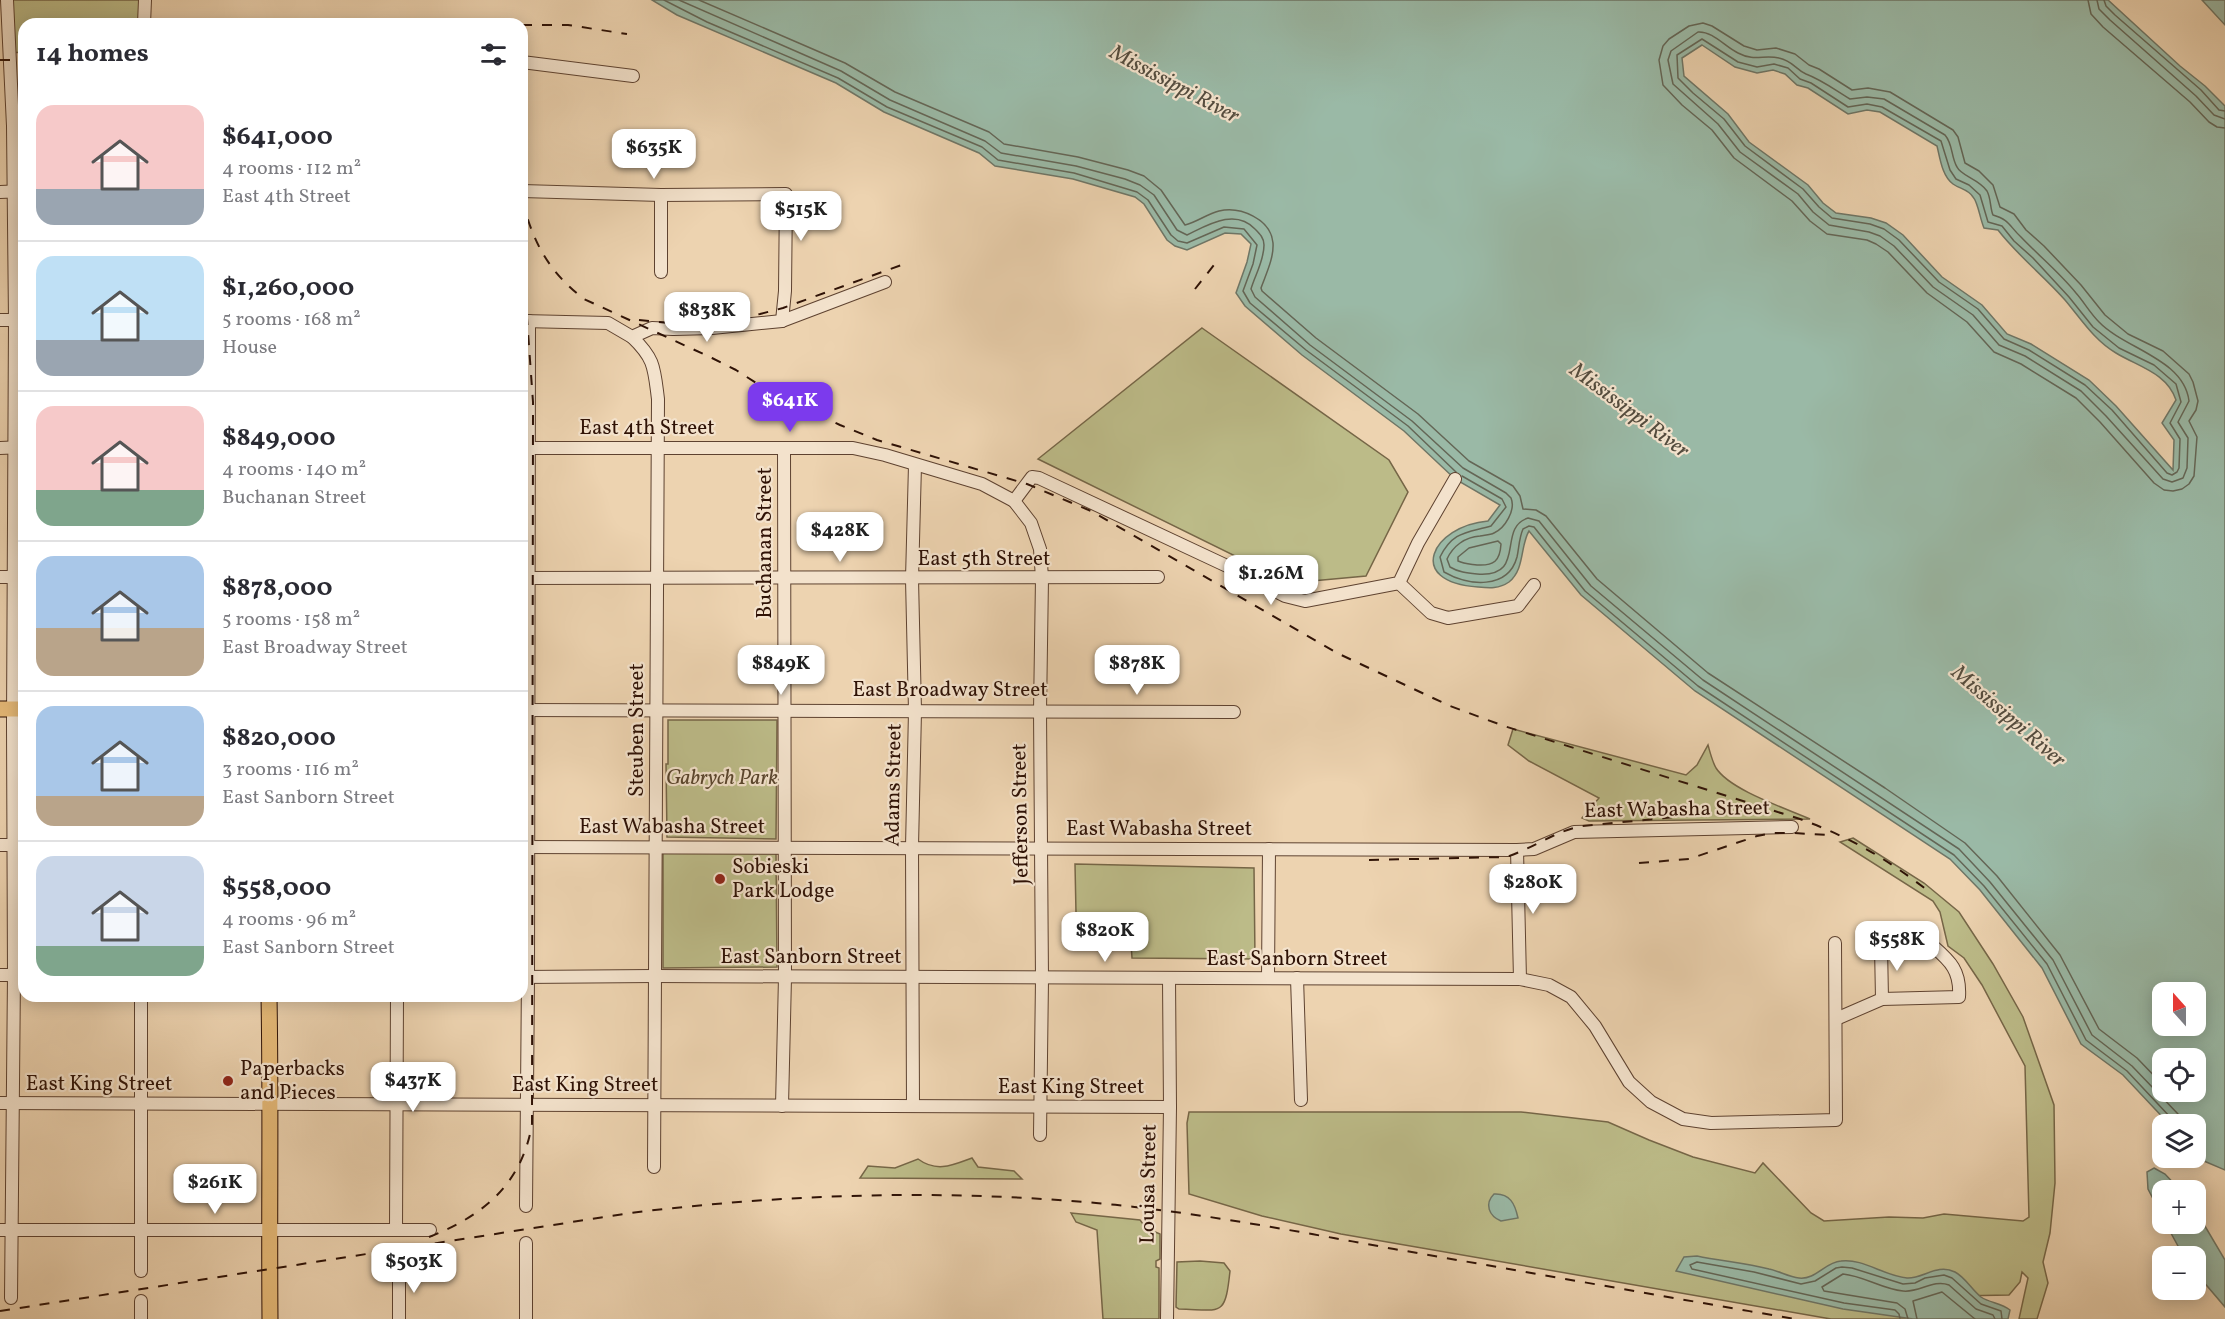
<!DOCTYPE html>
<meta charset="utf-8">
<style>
:root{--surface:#fff;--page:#f7f7f7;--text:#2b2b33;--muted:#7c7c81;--line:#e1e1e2;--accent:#7c3aed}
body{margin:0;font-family:Vollkorn,serif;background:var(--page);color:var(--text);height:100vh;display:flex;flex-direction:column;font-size:22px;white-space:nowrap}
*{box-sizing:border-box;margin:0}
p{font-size:20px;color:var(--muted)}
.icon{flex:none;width:33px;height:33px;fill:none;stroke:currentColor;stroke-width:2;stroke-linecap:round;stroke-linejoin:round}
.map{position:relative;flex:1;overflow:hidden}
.panel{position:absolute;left:18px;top:18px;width:510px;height:984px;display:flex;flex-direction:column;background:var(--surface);border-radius:18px;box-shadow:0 3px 15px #0003}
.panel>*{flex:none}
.needle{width:39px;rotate:339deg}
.controls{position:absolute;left:2152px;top:982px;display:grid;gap:12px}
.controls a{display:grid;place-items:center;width:54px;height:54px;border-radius:12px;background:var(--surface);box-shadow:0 3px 15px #0003;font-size:30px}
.price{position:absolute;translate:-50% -51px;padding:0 14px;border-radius:12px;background:#fff;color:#222;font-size:20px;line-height:39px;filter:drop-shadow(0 2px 3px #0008)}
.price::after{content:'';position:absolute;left:50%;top:36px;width:18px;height:14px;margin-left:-9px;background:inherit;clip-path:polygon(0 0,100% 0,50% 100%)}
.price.selected{background:var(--accent);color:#fff}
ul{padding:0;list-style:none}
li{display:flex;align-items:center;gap:18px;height:150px;padding:0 18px}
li+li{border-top:2px solid var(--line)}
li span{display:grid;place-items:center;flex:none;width:168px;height:120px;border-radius:18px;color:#555}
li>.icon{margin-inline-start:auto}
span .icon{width:72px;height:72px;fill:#fffc;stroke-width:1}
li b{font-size:26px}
h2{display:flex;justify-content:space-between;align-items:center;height:72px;padding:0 18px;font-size:26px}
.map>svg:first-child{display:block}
</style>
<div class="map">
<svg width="2225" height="1319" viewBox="0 0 2225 1319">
<rect width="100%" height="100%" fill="#edd3b0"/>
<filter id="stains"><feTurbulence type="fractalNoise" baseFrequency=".00333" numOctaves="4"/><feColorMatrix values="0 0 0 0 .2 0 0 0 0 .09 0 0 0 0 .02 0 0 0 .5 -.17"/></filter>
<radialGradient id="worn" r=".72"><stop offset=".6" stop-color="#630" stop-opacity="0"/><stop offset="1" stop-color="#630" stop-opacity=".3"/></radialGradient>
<!-- green -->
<g fill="#bcbb88" stroke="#766647" stroke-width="1.5">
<path d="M 7,0 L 140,0 L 139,24 L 24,24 L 24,52 L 9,53 Z"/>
<path d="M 1202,328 L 1389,460 L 1408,492 L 1366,576 L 1290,583 L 1038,459 Z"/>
<path d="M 668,720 L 777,720 L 776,839 L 667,837 L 666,764 L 668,764 Z"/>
<path d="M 1513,729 L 1686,775 L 1697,765 L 1708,745 C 1710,752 1712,761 1716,768 C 1730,790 1785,808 1810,819 L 1589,821 L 1582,818 L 1599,798 L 1529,761 L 1508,745 Z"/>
<path d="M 1853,838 L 1924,883 L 1959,912 L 1993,964 L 2023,1017 L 2054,1105 L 2055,1183 L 2050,1233 L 2043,1262 L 2048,1283 L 2037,1319 L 2019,1319 L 2028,1278 L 2022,1272 L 2020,1282 L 2009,1295 L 1956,1296 L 1918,1319 L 1831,1319 L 1341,1234 L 1262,1216 L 1189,1194 L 1187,1123 L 1189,1112 L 1521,1112 L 1608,1122 L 1649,1140 L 1693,1157 L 1755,1173 L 1763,1163 L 1811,1213 L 1824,1221 L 1889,1217 L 1923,1218 L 1944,1214 L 2023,1221 L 2029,1217 L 2025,1066 L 1982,985 L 1964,958 L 1948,946 L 1940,912 L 1933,901 L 1840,842 Z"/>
<path d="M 663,853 L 776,853 L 777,967 L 663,968 Z"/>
<path d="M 1075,864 L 1254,868 L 1255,959 L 1132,958 L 1129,913 L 1076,913 Z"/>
<path d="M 972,1158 L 978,1167 L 1014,1171 L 1022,1179 L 860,1178 L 868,1166 L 895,1168 L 918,1159 C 937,1173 953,1165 972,1158 Z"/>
<path d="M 1071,1213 L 1140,1220 L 1146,1228 L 1160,1234 L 1160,1259 L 1156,1261 L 1156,1267 L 1159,1268 L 1159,1319 L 1103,1319 L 1097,1230 L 1076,1222 Z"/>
<path d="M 1200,1261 L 1224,1263 L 1230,1271 C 1225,1318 1222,1310 1179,1309 L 1176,1307 L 1177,1262 Z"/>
</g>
<!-- water -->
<g fill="#9ab9a6" stroke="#6f7666" stroke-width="1.5" fill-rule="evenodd">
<path d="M 652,0 L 2108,0 L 2180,66 L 2205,86 L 2225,106 L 2225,1170 L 2204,1161 L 2196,1153 L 2196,1125 L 2170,1125 L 2123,1075 L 2081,1044 L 2042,968 L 1980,890 L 1950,859 L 1695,691 L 1581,595 L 1529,531 C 1520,546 1525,569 1509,582 C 1499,589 1489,588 1478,587 C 1404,582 1432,526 1488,521 L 1500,505 L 1455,479 L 1404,431 L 1302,355 L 1245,306 L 1236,293 L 1247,262 L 1251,244 L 1241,234 L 1225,233 L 1187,250 L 1175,246 L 1167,240 L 1144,204 L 1135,197 L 1073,179 L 995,166 L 979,153 L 884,112 L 836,83 L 677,15 ZM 1702,45 L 1735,67 L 1757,73 L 1773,70 L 1785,74 L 1797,85 L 1808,88 L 1848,114 L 1867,110 L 1880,112 L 1937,146 C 1940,158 1942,176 1953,184 C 1960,189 1968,189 1973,197 C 1978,202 1980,219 1984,228 L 1998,230 C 2018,256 2044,276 2065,300 C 2081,319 2094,340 2116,353 C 2139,367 2167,373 2176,400 L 2162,423 L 2174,440 L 2173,470 L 2116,406 L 2089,380 L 2031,344 L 2007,334 L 1982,305 L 1942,277 L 1903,235 L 1886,223 L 1871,218 L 1836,213 L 1823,203 L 1808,185 L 1749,142 L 1728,114 L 1684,76 L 1682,58 ZM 2163,993 L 2196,993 L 2196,1026 L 2163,1026 ZM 2163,1059 L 2196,1059 L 2196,1092 L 2163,1092 Z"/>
<path d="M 2202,0 L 2225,0 L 2225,25 Z"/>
<path d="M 2154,1168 L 2165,1174 L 2181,1191 L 2163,1191 L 2163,1218 L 2148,1189 L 2147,1172 Z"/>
<path d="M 1494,1194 C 1510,1193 1515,1204 1518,1218 L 1501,1221 C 1489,1216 1484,1204 1494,1194 Z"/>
<path d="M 2196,1211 L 2225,1260 L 2225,1307 L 2196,1273 L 2196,1257 L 2184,1257 L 2166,1224 L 2196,1224 Z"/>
<path d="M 1697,1256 C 1721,1261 1745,1263 1769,1269 C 1779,1271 1789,1277 1799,1278 C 1816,1280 1825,1262 1841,1261 C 1863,1258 1884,1276 1907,1278 C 1923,1279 1937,1263 1955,1272 C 1965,1277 1972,1290 1981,1297 C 1990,1303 2001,1303 2010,1310 L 2008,1319 L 1913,1319 L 1843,1309 L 1676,1271 L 1684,1257 Z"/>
</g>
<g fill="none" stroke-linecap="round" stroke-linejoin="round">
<!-- shore -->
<g stroke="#646656" stroke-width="1.5">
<path d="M 664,0 L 707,22 L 838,78 L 887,107 L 982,147 L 998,160 L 1074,173 L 1137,192 L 1148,200 L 1171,235 L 1178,241 L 1187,243 L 1224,227 L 1244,229 L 1257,245 L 1253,264 L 1243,291 L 1250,303 L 1306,350 L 1408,426 L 1456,472"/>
<path d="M 679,0 L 841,71 L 890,100 L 985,141 L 1001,153 L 1076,166 L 1125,179 L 1140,185 L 1154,195 L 1177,230 L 1187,235 C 1208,225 1235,208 1255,229 C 1260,234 1264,238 1264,245 C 1264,261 1255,275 1251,289 L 1255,297 L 1310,345 L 1412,421 L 1463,468 L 1506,493 L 1511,498 C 1516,510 1505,528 1494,533 C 1490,535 1485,535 1480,536 C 1465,537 1453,546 1447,559 L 1450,567 C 1458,572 1467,573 1477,574 C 1528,578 1496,528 1528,518 L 1539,521 L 1591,586 L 1703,680 L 1959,849 L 1990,882 L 2053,960 L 2092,1035 L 2132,1066 L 2178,1114 L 2181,1125"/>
<path d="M 699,0 L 845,63 L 895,92 L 989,132 L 1004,144 L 1078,157 L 1128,170 L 1144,176 L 1161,190 L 1185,225 C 1197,222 1207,214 1219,211 C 1240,206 1271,219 1273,243 C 1274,258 1266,274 1261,288 L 1262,291 L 1316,338 L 1418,414 L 1469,461 L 1513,486 L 1520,496 L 1523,509 L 1536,510 L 1546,516 L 1597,579 L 1708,673 L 1885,788 L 1965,843 L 1997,876 L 2060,955 L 2099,1029 L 2137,1058 L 2163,1085"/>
<path d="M 2088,0 L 2091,14 L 2103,27 L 2190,102 L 2209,122 L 2217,127 L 2225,128"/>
<path d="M 2097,0 L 2099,9 L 2110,20 L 2196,96 L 2214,115 L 2225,119"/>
<path d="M 2104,0 L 2106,6 L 2115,15 L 2201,90 L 2219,110 L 2225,111"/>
<path d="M 1703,23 L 1712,26 L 1744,46 L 1757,50 L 1776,48 L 1795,54 L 1809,65 L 1819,69 L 1852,90 L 1868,88 L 1890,92 L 1953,130 L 1958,137 L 1965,163 L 1979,171 L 1993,185 L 2000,207 L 2014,214 L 2026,230 L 2044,246 L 2081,285 L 2105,315 L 2128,334 L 2163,351 L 2189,374 L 2193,382 L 2198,401 L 2196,410 L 2189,421 L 2197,437 L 2194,476 L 2189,484 L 2182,489 L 2173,491 L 2164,490 L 2154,483 L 2100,422 L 2076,398 L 2021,364 L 1994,352 L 1967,322 L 1927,293 L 1888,252 L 1876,244 L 1867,240 L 1827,234 L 1810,221 L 1792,201 L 1734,158 L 1712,130 L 1682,105 L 1663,85 L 1659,60 L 1663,46 L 1669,39 L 1689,26 Z"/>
<path d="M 1698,32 C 1713,31 1725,47 1738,53 C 1755,62 1764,54 1779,58 C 1793,61 1795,69 1806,74 C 1822,80 1835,90 1850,99 L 1867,97 L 1884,99 L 1945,135 C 1953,144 1951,157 1957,167 C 1961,176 1979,179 1987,191 C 1991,198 1990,208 1993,215 C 2010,220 2009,226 2021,237 C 2039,256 2059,272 2076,293 C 2084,302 2090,313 2099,322 C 2125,349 2184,359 2189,401 L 2178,422 L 2188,438 L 2187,468 L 2183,478 L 2172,482 L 2163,479 L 2106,416 L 2081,391 L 2025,356 L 1999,345 L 1973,315 L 1933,287 L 1894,246 L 1880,236 L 1869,232 L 1829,225 L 1813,212 L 1798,194 L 1740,152 L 1718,124 L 1673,84 L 1668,60 L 1671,51 Z"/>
<path d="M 1702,39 L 1738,62 L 1757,67 L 1774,64 L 1788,68 L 1800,79 L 1811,83 L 1848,107 L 1867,104 L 1882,107 L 1941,141 L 1950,170 L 1956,179 L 1969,185 L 1980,195 L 1988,222 L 2002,226 L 2014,241 L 2033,258 L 2069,297 L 2093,327 L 2119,348 L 2154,365 L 2176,384 L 2181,402 L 2170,423 L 2180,439 L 2179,468 L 2177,472 L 2172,475 L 2167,473 L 2112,410 L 2085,385 L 2029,350 L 2004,339 L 1978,309 L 1939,282 L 1899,240 L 1884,229 L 1870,224 L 1832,218 L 1819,207 L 1803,189 L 1745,146 L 1724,119 L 1693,93 L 1678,78 L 1677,55 Z"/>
<path d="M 1462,476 L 1502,499 L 1506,507 L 1491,526 C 1467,533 1453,531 1440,557 L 1444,572 C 1468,586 1508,590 1517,557 C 1519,548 1519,538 1523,529 L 1529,526 L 1534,527 L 1585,591 L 1698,686 L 1954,855 L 1984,886 L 2047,964 L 2086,1040 L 2127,1071 L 2172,1119 L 2174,1125"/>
<path d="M 1498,541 L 1501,544 C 1500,561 1494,566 1477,565 C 1470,564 1464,564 1458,561 L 1458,557 L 1469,548 Z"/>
<path d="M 1900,1319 L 1899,1314 L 1895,1310 L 1844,1303 L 1692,1269 L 1690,1265 L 1697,1262 L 1754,1272 L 1801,1284 L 1815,1281 L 1836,1268 L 1842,1267 L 1852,1268 L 1903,1284 L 1915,1283 L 1925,1278 L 1944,1275 L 1952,1278 L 1981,1304 L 2001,1311 L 2002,1319"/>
<path d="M 1908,1319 L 1905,1309 L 1897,1303 L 1824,1291 L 1822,1287 L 1843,1274 C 1864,1276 1882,1289 1903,1291 C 1919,1293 1933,1279 1949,1285 L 1976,1309 L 1993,1315 L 1995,1319"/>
<path d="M 1917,1319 L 1913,1301 L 1942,1292 L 1975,1319"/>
</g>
<!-- minor casing -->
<g stroke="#5e4230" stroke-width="14">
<g id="minor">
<path d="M 7,0 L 13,126 L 15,320 L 13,723 L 14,975 L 11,1298"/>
<path d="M 144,24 L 145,0"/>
<path d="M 522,62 L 633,76"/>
<path d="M 522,191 L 661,195 L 786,194 L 785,291 L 782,321"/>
<path d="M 0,192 L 24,191"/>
<path d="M 661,272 L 661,195"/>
<path d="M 0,320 L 24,320"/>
<path d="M 523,321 L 608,323 L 632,337 L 652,328 L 673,329 L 712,328 L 782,321 L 885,282"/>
<path d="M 632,337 C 655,359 654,368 658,399 L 654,1167"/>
<path d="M 0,448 L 24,447"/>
<path d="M 522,448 L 853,448 L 885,455 L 982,484 L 1014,501 L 1032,477 L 1039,478 L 1227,566 L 1285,596 L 1305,601 L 1399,583 L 1418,543 L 1455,479"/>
<path d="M 1014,501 L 1031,523 L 1040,549 L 1042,578 L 1040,711 L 1042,979 L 1040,1135"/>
<path d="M 0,577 L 24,577"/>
<path d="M 523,578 L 1158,577"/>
<path d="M 1399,583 L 1431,613 L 1448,618 L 1518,606 L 1534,585"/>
<path d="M 522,710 L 1234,712"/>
<path d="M 0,845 L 24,845"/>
<path d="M 522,847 L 1517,850 L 1534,849 L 1574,832 L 1792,827"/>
<path d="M 1517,850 L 1520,979"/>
<path d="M 1881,946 L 1882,999"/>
<path d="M 0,975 L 24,975"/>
<path d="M 522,977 L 654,976 L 1520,979 L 1549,985 L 1571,997 L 1595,1026 L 1629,1082 L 1651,1102 L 1683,1119 L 1711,1123 L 1836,1120 L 1835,943"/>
<path d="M 1268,978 L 1269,849"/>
<path d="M 1297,978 L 1301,1100"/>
<path d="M 141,996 L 141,1271"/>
<path d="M 1836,1019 L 1882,999 L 1959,997 C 1961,967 1947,959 1926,940"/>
<path d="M 0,1103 L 1170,1107"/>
<path d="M 782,1106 L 785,977 L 784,448"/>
<path d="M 913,1106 L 912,847 L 915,711 L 912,579 L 915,465"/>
<path d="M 526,1206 L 528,977 L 529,321"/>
<path d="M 0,1230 L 430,1230"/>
<path d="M 396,1230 L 397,996"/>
<path d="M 141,1319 L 141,1301"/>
<path d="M 399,1319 L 399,1269"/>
<path d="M 526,1319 L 526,1243"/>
<path d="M 1167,1319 L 1170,1107 L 1169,978"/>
</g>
</g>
<!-- major casing -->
<g stroke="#2f1206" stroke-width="17">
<g id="major">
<path d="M 0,709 L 24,709"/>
<path d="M 269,996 C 271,1104 269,1211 270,1319"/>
</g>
</g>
<!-- minor -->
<use href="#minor" stroke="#f3e2cc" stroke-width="12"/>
<!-- major -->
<use href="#major" stroke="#e6ba78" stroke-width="15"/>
<!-- rail -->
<g stroke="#2f1206" stroke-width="2" stroke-dasharray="10 10" stroke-linecap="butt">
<path d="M 522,25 L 568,25 L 627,34"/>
<path d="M 0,60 L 24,60"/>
<path d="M 522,200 C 534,244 548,271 584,299 L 712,358 L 736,370 L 767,390 L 840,425 L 877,440 L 1027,484 L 1091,511 L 1337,653 L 1450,706 L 1504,726 L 1800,819 C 1852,838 1887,859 1931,893"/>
<path d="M 1195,289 L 1218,260"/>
<path d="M 639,320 L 669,323 L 760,314 L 783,308 L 907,263"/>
<path d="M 1369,860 L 1506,857 C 1532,849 1555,831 1582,826 L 1738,811 L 1759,811"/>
<path d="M 1639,863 L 1689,859 L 1757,836 L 1773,833 L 1793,833 L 1828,835"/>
<path d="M 429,1237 C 483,1216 522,1184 532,1124 L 533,402 L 525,290 L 523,222"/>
<path d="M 0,1311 L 630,1213 C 785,1194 940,1189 1096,1203 C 1196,1212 1295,1231 1394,1249 C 1527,1272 1661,1296 1795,1319"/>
</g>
</g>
<!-- markers -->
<g fill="#8f2418" stroke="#f3e2cc" stroke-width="2">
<circle cx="720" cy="879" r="6"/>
<circle cx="228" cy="1081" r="6"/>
</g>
<g text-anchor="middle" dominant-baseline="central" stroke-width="4.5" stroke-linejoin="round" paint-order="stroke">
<!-- street labels -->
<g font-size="21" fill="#2f1206" stroke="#f3e2cc">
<text x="647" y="428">East 4th Street</text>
<text transform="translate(765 543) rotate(-90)">Buchanan Street</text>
<text x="984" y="559">East 5th Street</text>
<text x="950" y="690">East Broadway Street</text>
<text transform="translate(637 730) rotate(-90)">Steuben Street</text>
<text transform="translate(894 785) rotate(-89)">Adams Street</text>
<text transform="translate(1677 810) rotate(-1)">East Wabasha Street</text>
<text transform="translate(1021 814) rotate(-91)">Jefferson Street</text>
<text x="672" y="827">East Wabasha Street</text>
<text x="1159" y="829">East Wabasha Street</text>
<text x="811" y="957">East Sanborn Street</text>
<text x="1297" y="959">East Sanborn Street</text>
<text x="99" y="1084">East King Street</text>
<text x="585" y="1085">East King Street</text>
<text x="1071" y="1087">East King Street</text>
<text transform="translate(1149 1184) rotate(-89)">Louisa Street</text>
</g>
<!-- park labels -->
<g font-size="21" font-style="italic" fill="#59452d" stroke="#f3e2cc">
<text x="722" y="778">Gabrych Park</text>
</g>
<!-- poi labels -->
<g font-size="21" fill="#2f1206" stroke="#f3e2cc" text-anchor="start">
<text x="732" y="867">Sobieski<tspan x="732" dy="24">Park Lodge</tspan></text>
<text x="240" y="1069">Paperbacks<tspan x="240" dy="24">and Pieces</tspan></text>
</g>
<!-- water labels -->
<g font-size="22" font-style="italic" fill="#544c3e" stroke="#f3e2cc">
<text transform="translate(1174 85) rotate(28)">Mississippi River</text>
<text transform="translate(1629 411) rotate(37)">Mississippi River</text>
<text transform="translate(2008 717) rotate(41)">Mississippi River</text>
</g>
</g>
<rect width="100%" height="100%" filter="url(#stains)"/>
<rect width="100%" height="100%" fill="url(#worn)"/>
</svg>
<div class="controls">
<a><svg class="needle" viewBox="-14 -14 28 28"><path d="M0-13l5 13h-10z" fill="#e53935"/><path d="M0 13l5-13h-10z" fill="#7c7c81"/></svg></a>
<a><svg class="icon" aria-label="locate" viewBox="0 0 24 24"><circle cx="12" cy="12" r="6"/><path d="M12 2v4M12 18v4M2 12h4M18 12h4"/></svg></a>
<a><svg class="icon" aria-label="layers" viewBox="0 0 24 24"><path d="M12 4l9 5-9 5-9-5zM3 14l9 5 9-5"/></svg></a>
<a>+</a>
<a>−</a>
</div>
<b class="price" style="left:654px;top:180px">$635K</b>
<b class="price" style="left:801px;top:242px">$515K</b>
<b class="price" style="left:707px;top:343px">$838K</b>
<b class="price selected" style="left:790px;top:433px">$641K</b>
<b class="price" style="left:840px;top:563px">$428K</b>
<b class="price" style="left:1271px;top:606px">$1.26M</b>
<b class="price" style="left:781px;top:696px">$849K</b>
<b class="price" style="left:1137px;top:696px">$878K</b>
<b class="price" style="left:1533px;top:915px">$280K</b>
<b class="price" style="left:1105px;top:963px">$820K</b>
<b class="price" style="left:1897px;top:972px">$558K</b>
<b class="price" style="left:413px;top:1113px">$437K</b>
<b class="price" style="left:215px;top:1215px">$261K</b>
<b class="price" style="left:414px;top:1294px">$503K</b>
<section class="panel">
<h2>14 homes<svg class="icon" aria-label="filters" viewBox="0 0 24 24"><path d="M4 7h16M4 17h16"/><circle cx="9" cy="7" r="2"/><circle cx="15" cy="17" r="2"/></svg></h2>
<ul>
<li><span style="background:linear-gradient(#f6c9c9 70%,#9aa5b1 0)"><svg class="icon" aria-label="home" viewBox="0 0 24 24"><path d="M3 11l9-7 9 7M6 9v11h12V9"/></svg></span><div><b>$641,000</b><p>4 rooms · 112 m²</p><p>East 4th Street</p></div></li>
<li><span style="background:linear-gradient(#bfe0f5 70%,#9aa5b1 0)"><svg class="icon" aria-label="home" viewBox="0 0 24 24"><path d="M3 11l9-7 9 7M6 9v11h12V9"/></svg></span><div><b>$1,260,000</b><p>5 rooms · 168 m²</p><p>House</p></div></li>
<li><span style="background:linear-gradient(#f6c9c9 70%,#7fa58c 0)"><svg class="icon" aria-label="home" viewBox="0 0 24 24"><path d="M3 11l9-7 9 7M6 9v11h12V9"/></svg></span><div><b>$849,000</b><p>4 rooms · 140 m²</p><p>Buchanan Street</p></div></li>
<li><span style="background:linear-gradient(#a9c7e8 60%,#b9a48a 0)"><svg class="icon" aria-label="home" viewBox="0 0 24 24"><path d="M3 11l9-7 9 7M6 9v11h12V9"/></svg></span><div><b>$878,000</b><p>5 rooms · 158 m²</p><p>East Broadway Street</p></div></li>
<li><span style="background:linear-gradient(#a9c7e8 75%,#b9a48a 0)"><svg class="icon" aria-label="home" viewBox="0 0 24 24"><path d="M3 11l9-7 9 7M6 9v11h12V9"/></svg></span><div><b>$820,000</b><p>3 rooms · 116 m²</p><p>East Sanborn Street</p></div></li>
<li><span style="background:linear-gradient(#c9d6e8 75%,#7fa58c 0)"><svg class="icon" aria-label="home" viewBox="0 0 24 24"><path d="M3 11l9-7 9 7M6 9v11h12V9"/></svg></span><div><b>$558,000</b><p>4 rooms · 96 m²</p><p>East Sanborn Street</p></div></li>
</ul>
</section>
</div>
